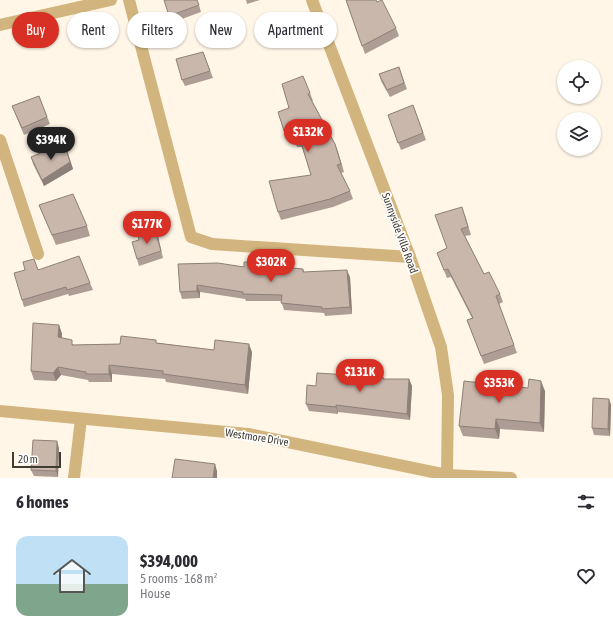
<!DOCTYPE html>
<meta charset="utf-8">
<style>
:root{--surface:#fff;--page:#f2f2f3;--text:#2b2b33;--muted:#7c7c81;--line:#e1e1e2;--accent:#d93025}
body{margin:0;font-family:"Asap Condensed",sans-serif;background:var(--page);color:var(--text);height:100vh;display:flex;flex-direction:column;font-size:15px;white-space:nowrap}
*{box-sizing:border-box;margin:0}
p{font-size:13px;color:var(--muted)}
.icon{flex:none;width:22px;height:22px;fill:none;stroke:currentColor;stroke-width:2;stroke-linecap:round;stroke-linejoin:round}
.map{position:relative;height:478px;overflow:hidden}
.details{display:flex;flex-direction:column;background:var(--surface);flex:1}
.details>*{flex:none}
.guide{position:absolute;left:12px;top:12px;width:400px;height:36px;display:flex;gap:8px}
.fabs{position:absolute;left:557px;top:60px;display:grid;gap:8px}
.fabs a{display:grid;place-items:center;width:44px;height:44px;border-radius:50%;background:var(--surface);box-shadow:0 1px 3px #0004;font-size:20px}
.scale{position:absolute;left:12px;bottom:10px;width:49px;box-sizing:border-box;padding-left:4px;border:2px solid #403c34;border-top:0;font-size:11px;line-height:14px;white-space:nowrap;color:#403c34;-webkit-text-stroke:3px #fff;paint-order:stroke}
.price{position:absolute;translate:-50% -34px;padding:0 9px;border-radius:14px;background:var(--accent);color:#fff;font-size:13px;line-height:26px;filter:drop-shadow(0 1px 2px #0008)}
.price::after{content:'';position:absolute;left:50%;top:24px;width:12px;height:9px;margin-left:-6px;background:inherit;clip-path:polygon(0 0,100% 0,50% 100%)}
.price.selected{background:#222;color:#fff}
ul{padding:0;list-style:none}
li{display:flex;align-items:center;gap:12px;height:100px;padding:0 16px}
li+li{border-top:1px solid var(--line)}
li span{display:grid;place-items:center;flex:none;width:112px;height:80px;border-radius:12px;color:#555}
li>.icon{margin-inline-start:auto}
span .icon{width:48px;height:48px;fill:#fffc;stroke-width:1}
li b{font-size:17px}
h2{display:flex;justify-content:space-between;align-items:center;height:48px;padding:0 16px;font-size:17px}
.chip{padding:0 14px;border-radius:18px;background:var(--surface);box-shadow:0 1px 3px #0004;font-size:14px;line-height:36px}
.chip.selected{background:var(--accent);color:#fff}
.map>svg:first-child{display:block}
</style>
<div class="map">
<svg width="613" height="478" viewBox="0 0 613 478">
<rect width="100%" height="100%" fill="#fff6e7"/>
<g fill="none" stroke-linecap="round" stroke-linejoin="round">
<!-- minor -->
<g stroke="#d2b57e" stroke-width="12">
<path d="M 129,0 L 191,237 L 212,244 L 410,257"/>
<path d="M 312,0 L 410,257 L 441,347 L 448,395 L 447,475"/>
<path d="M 0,25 L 111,0"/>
<path d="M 0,140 L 38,254"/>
<path d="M 0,411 L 248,434 L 447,475 L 511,478"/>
<path d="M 74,478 L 81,419"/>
</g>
</g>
<!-- wall -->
<g fill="#ae9d94">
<path d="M 246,0 L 260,0 L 247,4 Z"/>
<path d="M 346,0 L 377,2 L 396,28 L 399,36 L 365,54 Z"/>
<path d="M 199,5 L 201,12 L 171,23 L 169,16 Z"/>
<path d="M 203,52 L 213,78 L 185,86 L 182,80 Z"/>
<path d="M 399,67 L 407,89 L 390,97 L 381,81 L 379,74 Z"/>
<path d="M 282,84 L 310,93 L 313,101 L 312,101 L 335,144 L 344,172 L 341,173 L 350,191 L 353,199 L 333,207 L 281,220 L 278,212 L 311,175 L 302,147 L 297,147 L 293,138 L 287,139 L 278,112 L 289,108 Z"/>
<path d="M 39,96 L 50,124 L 24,135 L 12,106 Z"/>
<path d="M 413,105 L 426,140 L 401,150 L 388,115 Z"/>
<path d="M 67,150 L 73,169 L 44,186 L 33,164 L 31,157 Z"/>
<path d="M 39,205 L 87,226 L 90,236 L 56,245 Z"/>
<path d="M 465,215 L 471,235 L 465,236 L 484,274 L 500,294 L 503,302 L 499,304 L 517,353 L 484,364 L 467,320 L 472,318 L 451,277 L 447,278 L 437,253 L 447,248 Z"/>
<path d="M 155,230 L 163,258 L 139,266 L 137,259 L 139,240 Z"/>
<path d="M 271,262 L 272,266 L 303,269 L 304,272 L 350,277 L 352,314 L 325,316 L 324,313 L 284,310 L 281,301 L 246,301 L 245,299 L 200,292 L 200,298 L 182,299 L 180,292 L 244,267 Z"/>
<path d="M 25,270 L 38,270 L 90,283 L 93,290 L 69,296 L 68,294 L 24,307 L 22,300 Z"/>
<path d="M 59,325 L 62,334 L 62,338 L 74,345 L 120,344 L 158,343 L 214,350 L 252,352 L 248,394 L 166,382 L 165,379 L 112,374 L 112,382 L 89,382 L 88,380 L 61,375 L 56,381 L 34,380 L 31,371 Z"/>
<path d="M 349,375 L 383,377 L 384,379 L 409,379 L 412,386 L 410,420 L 338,412 L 338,414 L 309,411 L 306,404 L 316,386 Z"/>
<path d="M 545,391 L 544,432 L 500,429 L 499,439 L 463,436 L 459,426 Z"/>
<path d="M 609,399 L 611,405 L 610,436 L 594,435 L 592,428 Z"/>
<path d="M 59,448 L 58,477 L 34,476 L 31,470 Z"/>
</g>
<!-- shaded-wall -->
<g fill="#8d8078">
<path d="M 64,143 L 73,169 L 44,186 L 42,180 Z"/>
<path d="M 335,144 L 338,152 L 344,172 L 341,164 Z"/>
<path d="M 155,230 L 158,236 L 163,258 Z"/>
<path d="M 347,270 L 350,277 L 352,314 L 350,307 Z"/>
<path d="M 197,285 L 200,292 L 200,298 L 197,291 Z"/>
<path d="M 59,325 L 62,334 L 61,345 L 58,337 Z"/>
<path d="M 249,344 L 252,352 L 248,394 L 245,385 Z"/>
<path d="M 109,365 L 112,374 L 112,382 L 109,374 Z"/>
<path d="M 58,367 L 61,375 L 56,381 L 53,373 Z"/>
<path d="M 409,379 L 412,386 L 410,420 L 407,414 Z"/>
<path d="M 541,381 L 545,391 L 544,432 L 540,423 Z"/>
<path d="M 609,399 L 611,405 L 610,436 L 608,429 Z"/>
<path d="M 336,405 L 338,412 L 338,414 L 336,407 Z"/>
<path d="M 496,419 L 500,429 L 499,439 L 495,429 Z"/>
<path d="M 57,441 L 59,448 L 58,477 L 56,471 Z"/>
<path d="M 215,464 L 217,471 L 217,478 L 213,478 Z"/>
</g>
<!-- building -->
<g fill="#cab7ac" stroke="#8d8078">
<path d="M 164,0 L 197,0 L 199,5 L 169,16 Z"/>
<path d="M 346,0 L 376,0 L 377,2 L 382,0 L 396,28 L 362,46 Z"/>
<path d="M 203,52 L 210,71 L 182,80 L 176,59 Z"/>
<path d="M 399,67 L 404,83 L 387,90 L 379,74 Z"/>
<path d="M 303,76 L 310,93 L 308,94 L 335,144 L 341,164 L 337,165 L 350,191 L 330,199 L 278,212 L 269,181 L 311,175 L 300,139 L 294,140 L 291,130 L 284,131 L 278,112 L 289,108 L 282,84 Z"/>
<path d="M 39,96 L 47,117 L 22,128 L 12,106 Z"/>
<path d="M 413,105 L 423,133 L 398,143 L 388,115 Z"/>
<path d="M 64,143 L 70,162 L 42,180 L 31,157 Z"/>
<path d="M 73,194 L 87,226 L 52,235 L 39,205 Z"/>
<path d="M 462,207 L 468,227 L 461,229 L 484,274 L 489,272 L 500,294 L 496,296 L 514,345 L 481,356 L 467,320 L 473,318 L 448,269 L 444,270 L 437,253 L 447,248 L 435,215 Z"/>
<path d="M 155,230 L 161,251 L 137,259 L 132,242 L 139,240 L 138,236 Z"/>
<path d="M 79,256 L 90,283 L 67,290 L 66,287 L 22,300 L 14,273 L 25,270 L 23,262 L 34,259 L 38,270 Z"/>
<path d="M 244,262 L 271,262 L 271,266 L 303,269 L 303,272 L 347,270 L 350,307 L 322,309 L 322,307 L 281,303 L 282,295 L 243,294 L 243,292 L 197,285 L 197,291 L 180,292 L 178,264 L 218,263 L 244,267 Z"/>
<path d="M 33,323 L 59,325 L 58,337 L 72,340 L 72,345 L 120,344 L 121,336 L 156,340 L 156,343 L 214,350 L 215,340 L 249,344 L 245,385 L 163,374 L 163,371 L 109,365 L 109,374 L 86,374 L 86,372 L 58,367 L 53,373 L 31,371 Z"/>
<path d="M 317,373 L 349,375 L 349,374 L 383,377 L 383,379 L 409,379 L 407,414 L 336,405 L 336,407 L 306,404 L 307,385 L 316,386 Z"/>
<path d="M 529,379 L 541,381 L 540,423 L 496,419 L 495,429 L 459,426 L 464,381 L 528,388 Z"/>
<path d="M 593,398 L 609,399 L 608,429 L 592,428 Z"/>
<path d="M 33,440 L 57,441 L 56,471 L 31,470 Z"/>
<path d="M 175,459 L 215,464 L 213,478 L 172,478 Z"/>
</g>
<g text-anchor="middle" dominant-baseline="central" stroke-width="3.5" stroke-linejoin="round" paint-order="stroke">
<!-- street labels -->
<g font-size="11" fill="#403c34" stroke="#fff">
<text transform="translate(400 233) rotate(70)">Sunnyside Villa Road</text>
<text transform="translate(257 437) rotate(9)">Westmore Drive</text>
</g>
</g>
</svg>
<div class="fabs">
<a><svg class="icon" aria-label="locate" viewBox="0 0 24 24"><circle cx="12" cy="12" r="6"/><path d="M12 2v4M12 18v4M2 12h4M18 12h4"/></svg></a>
<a><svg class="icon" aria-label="layers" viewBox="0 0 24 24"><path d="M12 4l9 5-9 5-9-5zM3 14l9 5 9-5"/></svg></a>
</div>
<div class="scale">20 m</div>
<b class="price" style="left:308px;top:153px">$132K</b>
<b class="price selected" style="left:51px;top:161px">$394K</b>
<b class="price" style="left:147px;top:245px">$177K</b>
<b class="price" style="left:271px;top:283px">$302K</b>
<b class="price" style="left:360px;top:393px">$131K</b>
<b class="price" style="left:499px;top:404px">$353K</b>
<div class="guide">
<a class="chip selected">Buy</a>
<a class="chip">Rent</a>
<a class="chip">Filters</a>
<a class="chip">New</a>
<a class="chip">Apartment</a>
</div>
</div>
<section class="details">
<h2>6 homes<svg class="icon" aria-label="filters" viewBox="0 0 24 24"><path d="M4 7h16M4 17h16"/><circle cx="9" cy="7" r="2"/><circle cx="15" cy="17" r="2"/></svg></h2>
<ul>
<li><span style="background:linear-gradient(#bfe0f5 60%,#7fa58c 0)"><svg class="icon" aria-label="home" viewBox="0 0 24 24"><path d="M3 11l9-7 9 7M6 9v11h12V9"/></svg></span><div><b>$394,000</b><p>5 rooms · 168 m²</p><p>House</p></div><svg class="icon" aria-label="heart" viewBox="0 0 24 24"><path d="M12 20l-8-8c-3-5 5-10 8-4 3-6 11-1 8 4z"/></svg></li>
</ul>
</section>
